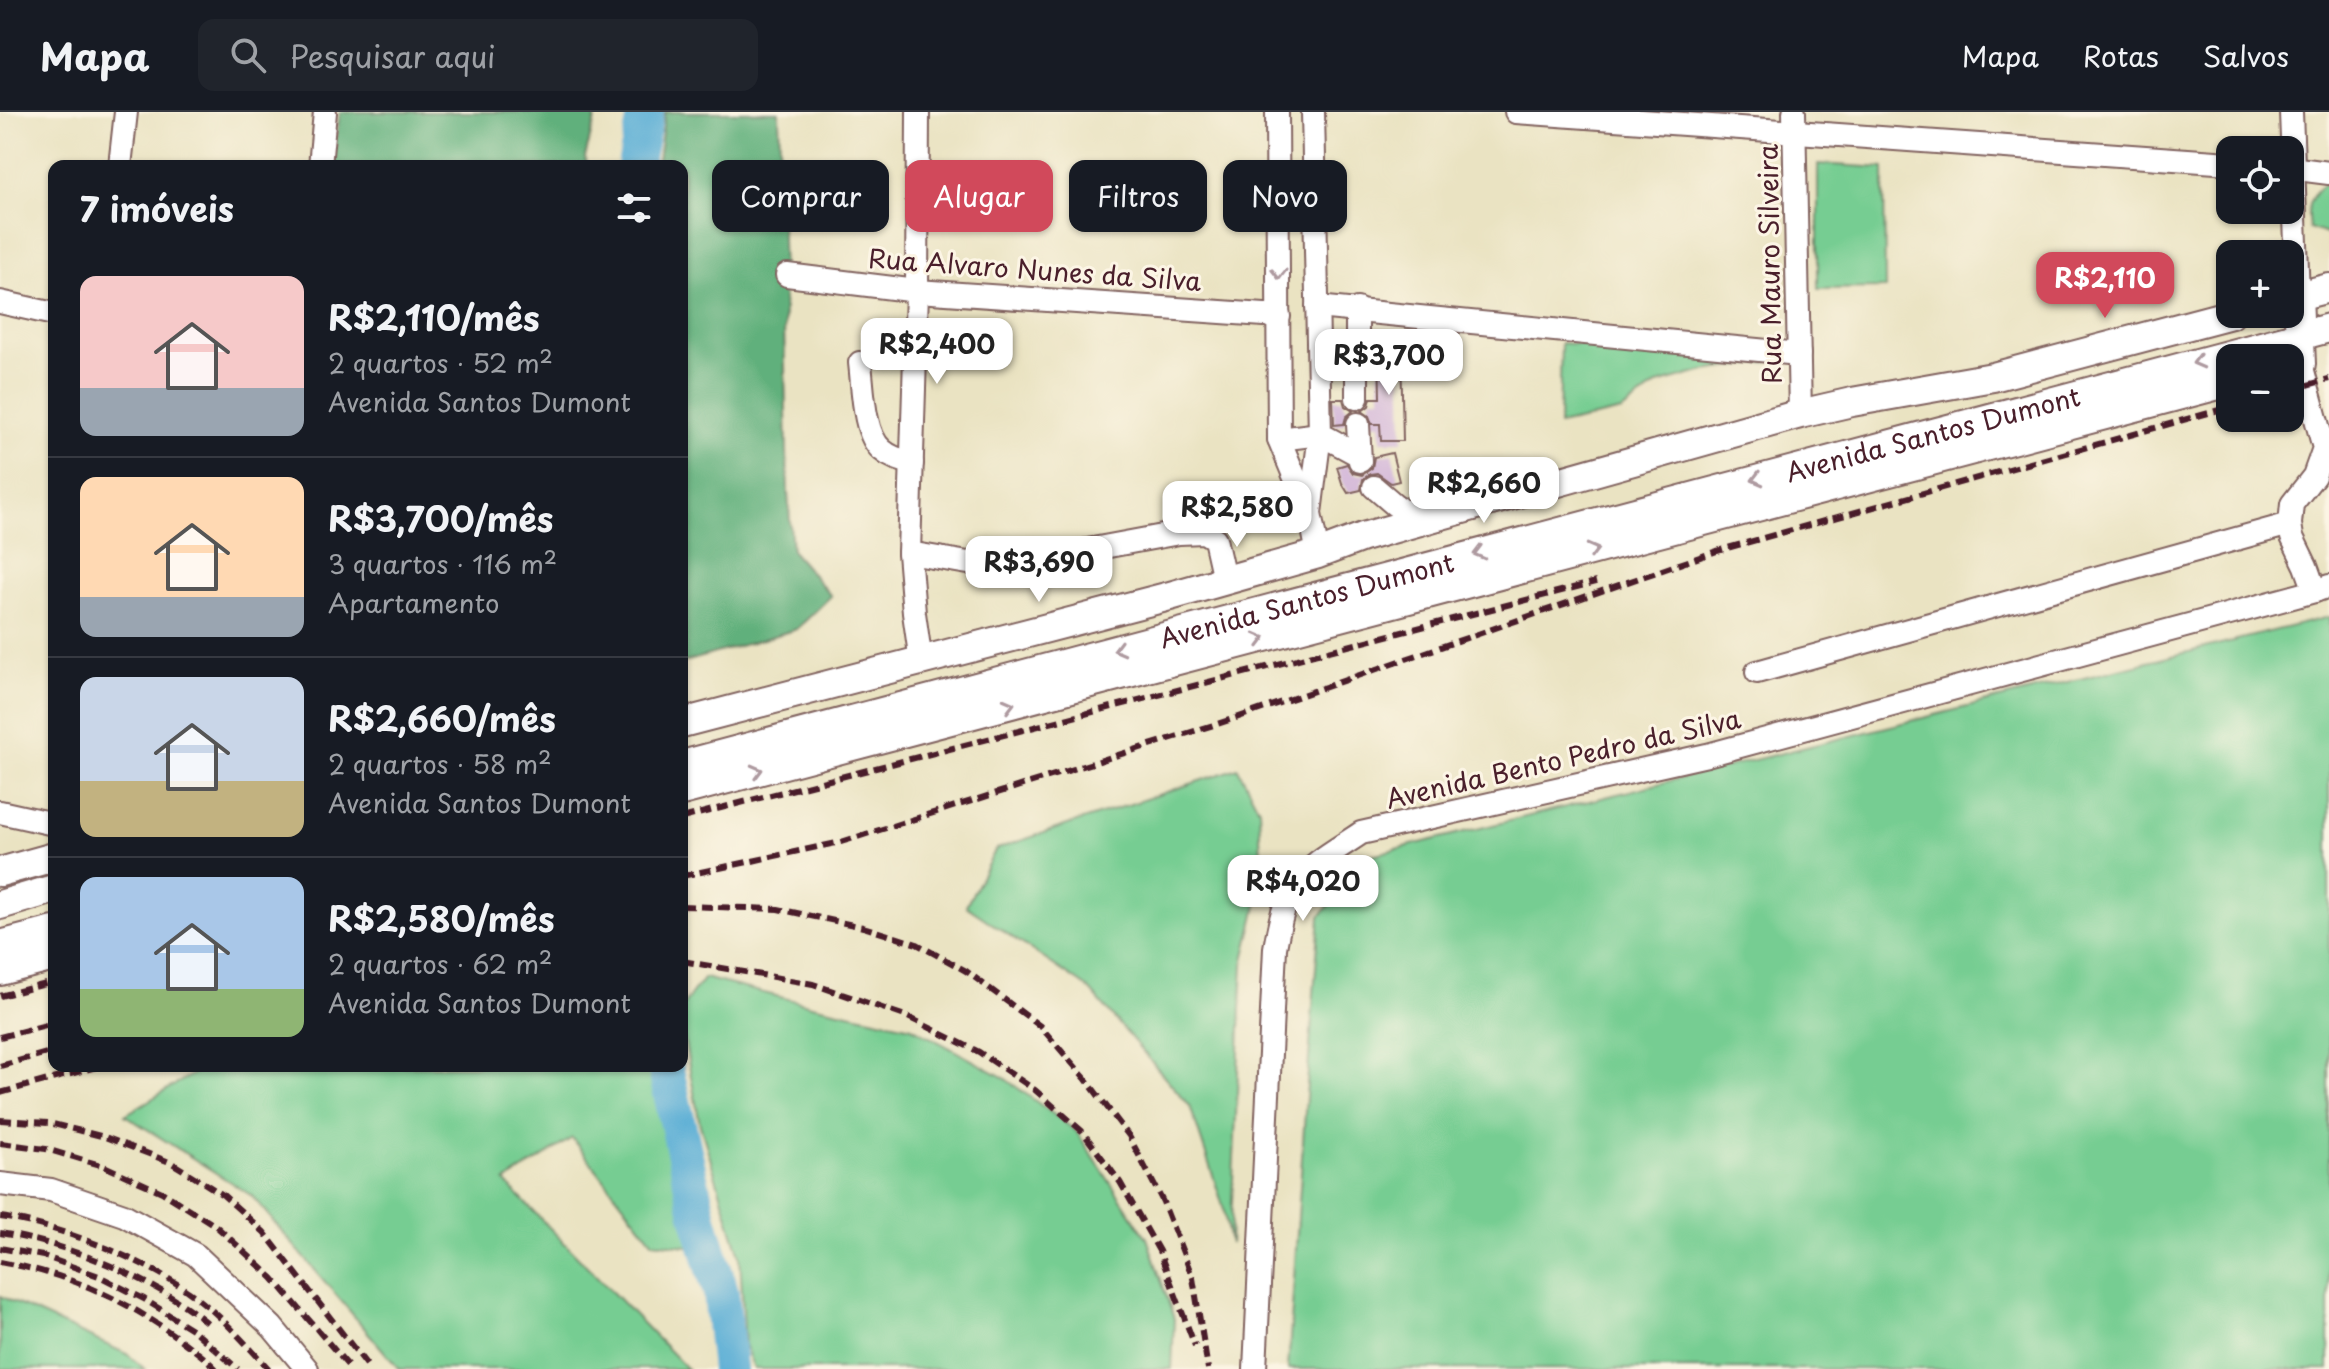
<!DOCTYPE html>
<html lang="pt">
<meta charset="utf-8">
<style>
:root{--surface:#171b24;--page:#20242c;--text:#f1f3f6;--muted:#9ea1a6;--line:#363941;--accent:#d1495b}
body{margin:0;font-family:"Playpen Sans",sans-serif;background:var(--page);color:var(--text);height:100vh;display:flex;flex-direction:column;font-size:30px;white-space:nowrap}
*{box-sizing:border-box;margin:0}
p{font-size:26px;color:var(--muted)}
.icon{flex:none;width:44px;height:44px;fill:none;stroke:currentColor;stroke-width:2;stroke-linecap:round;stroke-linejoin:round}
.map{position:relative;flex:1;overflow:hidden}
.sheet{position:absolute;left:48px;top:48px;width:640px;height:912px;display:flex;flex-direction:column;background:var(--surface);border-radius:16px;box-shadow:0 2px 6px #0004}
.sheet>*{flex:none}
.guide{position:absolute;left:712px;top:48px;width:760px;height:72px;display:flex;gap:16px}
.tools{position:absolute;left:2216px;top:24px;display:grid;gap:16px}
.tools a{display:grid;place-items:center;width:88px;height:88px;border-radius:16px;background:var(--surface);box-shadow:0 2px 6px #0004;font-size:40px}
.price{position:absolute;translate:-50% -68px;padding:0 18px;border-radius:16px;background:#fff;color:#222;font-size:26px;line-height:52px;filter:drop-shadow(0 2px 4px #0008)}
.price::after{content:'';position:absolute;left:50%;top:48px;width:24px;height:18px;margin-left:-12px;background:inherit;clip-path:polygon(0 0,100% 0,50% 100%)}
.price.active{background:var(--accent);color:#fff}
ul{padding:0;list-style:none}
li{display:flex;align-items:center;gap:24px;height:200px;padding:0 32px}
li+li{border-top:2px solid var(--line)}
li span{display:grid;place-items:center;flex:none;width:224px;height:160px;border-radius:16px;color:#555}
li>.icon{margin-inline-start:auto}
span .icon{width:96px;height:96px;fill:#fffc;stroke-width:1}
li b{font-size:34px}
h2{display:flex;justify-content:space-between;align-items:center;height:96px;padding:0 32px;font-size:34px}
.tag{padding:0 28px;border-radius:16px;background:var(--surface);box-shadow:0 2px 6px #0004;font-size:28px;line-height:72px}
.tag.active{background:var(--accent);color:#fff}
header{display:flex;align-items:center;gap:48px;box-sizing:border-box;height:112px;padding:0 40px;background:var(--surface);border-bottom:2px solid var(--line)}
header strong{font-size:38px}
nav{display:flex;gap:44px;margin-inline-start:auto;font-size:28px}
.search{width:560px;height:72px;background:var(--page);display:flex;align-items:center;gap:20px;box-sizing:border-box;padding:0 28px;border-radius:16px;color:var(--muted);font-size:30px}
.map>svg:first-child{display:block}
</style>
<header>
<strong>Mapa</strong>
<div class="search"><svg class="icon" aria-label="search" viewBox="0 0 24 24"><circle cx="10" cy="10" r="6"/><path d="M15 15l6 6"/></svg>Pesquisar aqui</div>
<nav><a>Mapa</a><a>Rotas</a><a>Salvos</a></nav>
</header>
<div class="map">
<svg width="2329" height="1257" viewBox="0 0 2329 1257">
<rect width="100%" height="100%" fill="#fcf5e5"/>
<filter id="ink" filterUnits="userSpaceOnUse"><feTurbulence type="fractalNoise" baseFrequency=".0125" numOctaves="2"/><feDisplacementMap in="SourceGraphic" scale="16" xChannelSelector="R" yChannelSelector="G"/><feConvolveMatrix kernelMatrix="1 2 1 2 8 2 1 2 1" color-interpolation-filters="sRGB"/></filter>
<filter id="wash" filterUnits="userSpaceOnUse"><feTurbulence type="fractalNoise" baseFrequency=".006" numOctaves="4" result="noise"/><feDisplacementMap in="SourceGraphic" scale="32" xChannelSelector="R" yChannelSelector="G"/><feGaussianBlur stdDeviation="1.8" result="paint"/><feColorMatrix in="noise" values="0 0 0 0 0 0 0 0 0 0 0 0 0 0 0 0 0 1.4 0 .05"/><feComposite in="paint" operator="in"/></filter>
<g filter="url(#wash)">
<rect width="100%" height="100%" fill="#eae3c2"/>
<!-- green -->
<g fill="#76cd92" stroke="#60765e" stroke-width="2">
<path d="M 1818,52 L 1884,56 L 1885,176 L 1818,177 Z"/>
<path d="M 2325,71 L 2329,71 L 2329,123 L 2309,116 C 2306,94 2308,86 2325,71 Z"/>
<path d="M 1561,231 L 1769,244 L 1769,250 L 1704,259 L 1658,272 L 1622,299 L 1559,313 Z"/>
<path d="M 2329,505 L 2329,1257 L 1288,1257 L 1306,985 L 1320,804 L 1372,743 Z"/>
<path d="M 1238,656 L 1259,697 L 1262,773 L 1243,852 L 1230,1132 L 1223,1094 L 1190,994 L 1089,877 L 966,794 L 996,737 Z"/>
<path d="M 704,866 L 812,893 L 912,915 L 1003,965 L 1076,1019 L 1147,1126 L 1174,1207 L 1172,1257 L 754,1257 L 745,1235 L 740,1144 L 700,1013 L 682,916 L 682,895 Z"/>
<path d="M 206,954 L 654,954 L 696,1135 L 653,1130 L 572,1026 L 505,1070 L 687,1257 L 399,1257 L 252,1084 L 125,1003 Z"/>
<path d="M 0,1184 L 127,1242 L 145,1257 L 0,1257 Z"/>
</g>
<!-- forest -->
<g fill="#60b07c" stroke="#556854" stroke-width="2">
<path d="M 340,0 L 597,0 L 585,45 L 587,54 L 332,54 Z"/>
<path d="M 665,0 L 779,0 L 788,380 L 792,439 L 831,484 L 797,517 L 682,551 L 682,54 L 657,54 Z"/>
</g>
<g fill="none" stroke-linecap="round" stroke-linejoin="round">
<!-- river -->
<g stroke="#59add5" stroke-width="36">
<path d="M 635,54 L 646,0"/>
<path d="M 665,954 L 699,1106 L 721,1181 L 729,1257"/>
</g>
</g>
<g id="blocks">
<!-- building -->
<g fill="#ccacd7">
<path d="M 1401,236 L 1403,329 L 1381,329 L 1380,312 L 1372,312 L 1369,304 L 1362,299 L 1369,294 L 1371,286 L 1380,286 L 1379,237 Z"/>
<path d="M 1333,287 L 1343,287 L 1345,294 L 1353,299 L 1346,305 L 1344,312 L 1334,313 Z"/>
<path d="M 1392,341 L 1399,369 L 1391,371 L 1377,361 L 1370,362 L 1363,367 L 1361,378 L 1348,381 L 1342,371 L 1337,355 L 1347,352 L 1353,361 L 1362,363 L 1372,356 L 1374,345 Z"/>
</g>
</g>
</g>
<g filter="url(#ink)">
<use href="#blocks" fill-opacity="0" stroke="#826460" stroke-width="2"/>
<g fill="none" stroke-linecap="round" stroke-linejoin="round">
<!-- minor casing -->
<g stroke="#826460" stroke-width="26">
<g id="minor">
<path d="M 918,0 L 917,179 L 909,441 L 914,501 L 921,550"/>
<path d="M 1277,0 L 1279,327 L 1310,402 L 1318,442"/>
<path d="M 1516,0 L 2230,51"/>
<path d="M 1794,0 L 1800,302"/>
<path d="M 2291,0 L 2298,184"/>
<path d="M 120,54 L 126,0"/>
<path d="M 320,54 L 325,0"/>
<path d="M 2290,56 L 2329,61"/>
<path d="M 787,163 L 917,179 L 1279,204"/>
<path d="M 0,190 L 54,202"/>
<path d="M 1317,195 L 1799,242"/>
<path d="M 860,251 C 863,275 863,322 882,338 C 891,346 901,348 912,351"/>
<path d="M 2301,252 L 2324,336 L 2314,364 L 2292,392 L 2290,412 L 2292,425 L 2306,454 L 2315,479"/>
<path d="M 1357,286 L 1357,197"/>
<path d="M 1358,312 L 1360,349"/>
<path d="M 1279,327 L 1320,322 L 1359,343"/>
<path d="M 1374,375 L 1395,393 L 1421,409"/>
<path d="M 1310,401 L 1320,322 L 1313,0"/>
<path d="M 909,441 L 968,451 L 1012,452 L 1179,421 L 1204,420 L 1215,427 L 1224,467"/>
<path d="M 1757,560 L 2290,412"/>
<path d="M 0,700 L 54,712"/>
<path d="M 0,1072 L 51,1078 L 124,1103 L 196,1143 L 272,1215 L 307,1257"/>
<path d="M 1255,1257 L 1275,836 C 1279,814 1283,790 1297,771 C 1310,751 1341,735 1361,721 L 1707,643 L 2315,479 L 2329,474"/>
</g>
</g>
<!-- major casing -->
<g stroke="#826460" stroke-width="32">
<g id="major">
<path d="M 2290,186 L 2329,176"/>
<path d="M 2290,255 L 2301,252 L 2298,184"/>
<path d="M 682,611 L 1170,484 L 1318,442 L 1363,425 L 1800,302 L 1852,290 L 1993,265 L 2231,202"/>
<path id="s1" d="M 682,653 L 2329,216"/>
<path d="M 682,679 L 2230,270"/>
<path d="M 0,760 L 54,745"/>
<path d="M 0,793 L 54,777"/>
<path d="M 0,833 L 54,819"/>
<path d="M 0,859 L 54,845"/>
</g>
</g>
<!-- minor -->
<use href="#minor" stroke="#fff" stroke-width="22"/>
<!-- major -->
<use href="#major" stroke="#fff" stroke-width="28"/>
<!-- rail -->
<g stroke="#4a1f2b" stroke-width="6" stroke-dasharray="12 6" stroke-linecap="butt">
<path d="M 2290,278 L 2329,267"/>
<path d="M 682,706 L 1596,470"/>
<path d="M 682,764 L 841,730 L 1236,606 L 1717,439 L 2230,295"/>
<path d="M 682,794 L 778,797 L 863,815 L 917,832 L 966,859 L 1040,914 L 1085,966 L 1129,1024 L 1163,1090 L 1193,1166 L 1208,1257"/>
<path d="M 682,849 L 813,872 L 908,905 L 979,940 L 1035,978 L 1082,1019 L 1120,1070 L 1159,1139 L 1195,1234"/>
<path d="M 0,884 L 54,870"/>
<path d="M 0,925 L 54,911"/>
<path d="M 0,954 L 54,939"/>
<path d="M 0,981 L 100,954"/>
<path d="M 0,1008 L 49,1011 L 105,1025 L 172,1051 L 223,1083 L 264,1120 L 370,1257"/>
<path d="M 0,1031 L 46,1037 L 104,1054 L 162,1080 L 216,1114 L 273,1166 L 351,1257"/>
<path d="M 0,1105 C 57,1113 142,1146 189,1180 C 219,1201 244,1230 269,1257"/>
<path d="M 0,1121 C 70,1132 156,1167 210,1213"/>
<path d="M 0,1136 L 43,1144 L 99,1164 L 144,1187 L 193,1218 L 238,1257"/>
<path d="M 0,1150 C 71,1163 124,1186 182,1229 C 194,1238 206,1246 216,1257"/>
</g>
</g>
<!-- one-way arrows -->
<defs><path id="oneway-chevron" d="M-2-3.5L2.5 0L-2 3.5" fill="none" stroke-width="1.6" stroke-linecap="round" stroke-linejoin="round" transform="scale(2)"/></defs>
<g stroke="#ae9aa0">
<use href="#oneway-chevron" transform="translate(1279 162) rotate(90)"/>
<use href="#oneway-chevron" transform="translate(2198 250) rotate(165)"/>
<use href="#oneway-chevron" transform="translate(1757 367) rotate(165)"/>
<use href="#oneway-chevron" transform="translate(1593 438) rotate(-15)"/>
<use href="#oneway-chevron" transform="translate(1479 441) rotate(165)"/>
<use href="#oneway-chevron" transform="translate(1260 527) rotate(-15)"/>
<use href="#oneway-chevron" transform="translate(1119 537) rotate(165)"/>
<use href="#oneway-chevron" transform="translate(1009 593) rotate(-15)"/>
<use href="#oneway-chevron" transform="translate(757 659) rotate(-15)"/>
</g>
</g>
<g text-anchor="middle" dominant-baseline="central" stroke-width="6" stroke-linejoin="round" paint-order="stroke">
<!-- street labels -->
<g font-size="26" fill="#4a1f2b" stroke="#fcf5e5">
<text transform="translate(1769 152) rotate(-91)">Rua Mauro Silveira</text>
<text transform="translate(1035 157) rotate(4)">Rua Alvaro Nunes da Silva</text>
<text stroke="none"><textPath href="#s1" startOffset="1294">Avenida Santos Dumont</textPath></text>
<text stroke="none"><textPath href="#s1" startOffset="646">Avenida Santos Dumont</textPath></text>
<text transform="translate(1563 646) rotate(-13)">Avenida Bento Pedro da Silva</text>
</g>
</g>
</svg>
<div class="tools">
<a><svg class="icon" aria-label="locate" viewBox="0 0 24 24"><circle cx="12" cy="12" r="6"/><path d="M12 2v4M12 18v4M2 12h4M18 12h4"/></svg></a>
<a>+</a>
<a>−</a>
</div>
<b class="price active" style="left:2105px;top:208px">R$2,110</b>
<b class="price" style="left:937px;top:274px">R$2,400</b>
<b class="price" style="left:1389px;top:285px">R$3,700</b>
<b class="price" style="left:1484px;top:413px">R$2,660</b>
<b class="price" style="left:1237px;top:437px">R$2,580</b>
<b class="price" style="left:1039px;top:492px">R$3,690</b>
<b class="price" style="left:1303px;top:811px">R$4,020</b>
<div class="guide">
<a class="tag">Comprar</a>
<a class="tag active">Alugar</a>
<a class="tag">Filtros</a>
<a class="tag">Novo</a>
</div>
<section class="sheet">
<h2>7 imóveis<svg class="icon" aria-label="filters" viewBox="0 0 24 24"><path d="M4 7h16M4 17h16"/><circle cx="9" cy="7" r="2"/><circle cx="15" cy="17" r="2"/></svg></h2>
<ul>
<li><span style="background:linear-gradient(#f6c9c9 70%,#9aa5b1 0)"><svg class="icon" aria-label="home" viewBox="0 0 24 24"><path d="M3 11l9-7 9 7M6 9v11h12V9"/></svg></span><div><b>R$2,110/mês</b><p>2 quartos · 52 m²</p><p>Avenida Santos Dumont</p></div></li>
<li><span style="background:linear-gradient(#ffd9b3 75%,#9aa5b1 0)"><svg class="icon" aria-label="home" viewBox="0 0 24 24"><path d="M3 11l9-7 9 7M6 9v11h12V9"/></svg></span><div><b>R$3,700/mês</b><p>3 quartos · 116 m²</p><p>Apartamento</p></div></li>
<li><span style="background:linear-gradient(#c9d6e8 65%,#c2b280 0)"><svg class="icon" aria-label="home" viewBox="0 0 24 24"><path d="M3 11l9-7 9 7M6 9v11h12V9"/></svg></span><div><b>R$2,660/mês</b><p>2 quartos · 58 m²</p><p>Avenida Santos Dumont</p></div></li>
<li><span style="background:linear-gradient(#a9c7e8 70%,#8fb573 0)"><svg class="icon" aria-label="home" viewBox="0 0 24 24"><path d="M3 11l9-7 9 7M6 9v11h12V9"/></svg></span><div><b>R$2,580/mês</b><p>2 quartos · 62 m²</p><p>Avenida Santos Dumont</p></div></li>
</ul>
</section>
</div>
